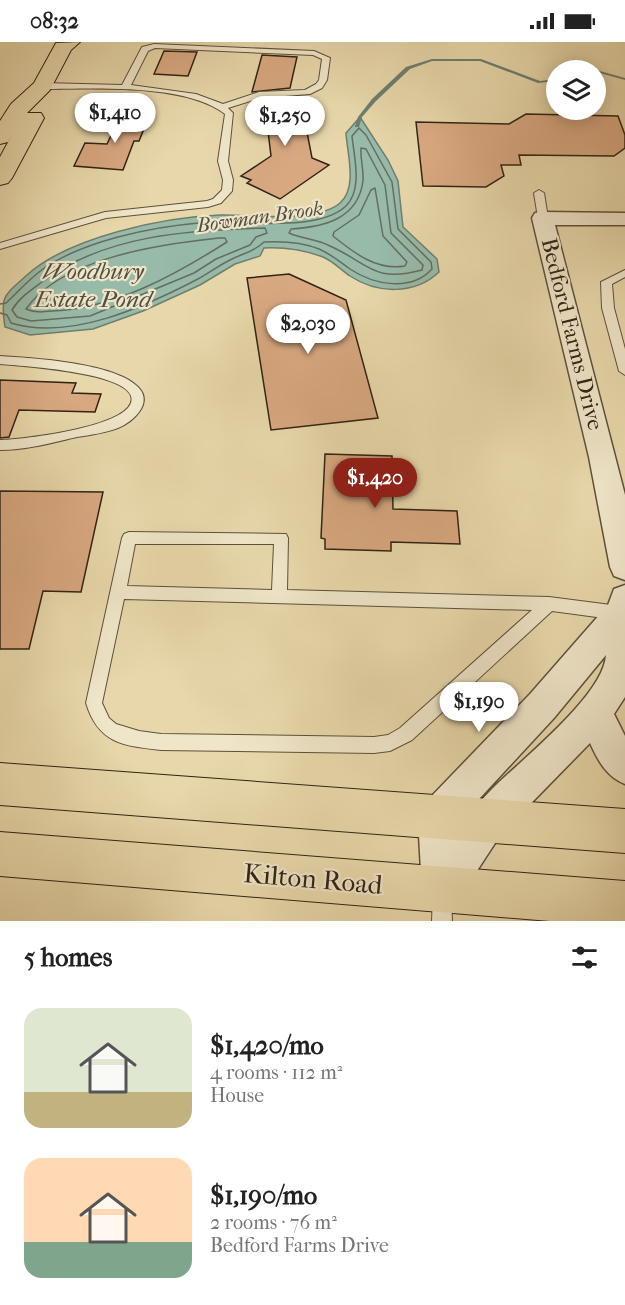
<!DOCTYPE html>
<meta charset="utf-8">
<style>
:root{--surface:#fff;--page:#f2f2f2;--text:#222;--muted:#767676;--accent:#8f2418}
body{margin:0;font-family:"IM FELL French Canon",serif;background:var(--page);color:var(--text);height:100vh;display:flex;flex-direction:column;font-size:22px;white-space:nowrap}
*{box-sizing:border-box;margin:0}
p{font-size:20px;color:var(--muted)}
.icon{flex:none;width:33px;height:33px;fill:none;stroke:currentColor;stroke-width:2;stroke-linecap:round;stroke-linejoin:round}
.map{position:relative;height:879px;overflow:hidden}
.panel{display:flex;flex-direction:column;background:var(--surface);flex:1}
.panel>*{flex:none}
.tools{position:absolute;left:546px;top:18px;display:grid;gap:12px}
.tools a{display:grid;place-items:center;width:60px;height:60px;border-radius:50%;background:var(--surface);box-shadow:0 3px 15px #0003;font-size:30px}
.price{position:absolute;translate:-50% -51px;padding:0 14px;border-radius:21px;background:#fff;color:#222;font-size:20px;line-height:39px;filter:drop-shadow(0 2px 3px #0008)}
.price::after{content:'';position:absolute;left:50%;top:36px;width:18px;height:14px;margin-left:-9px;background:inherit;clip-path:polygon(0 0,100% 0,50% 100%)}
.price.active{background:var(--accent);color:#fff}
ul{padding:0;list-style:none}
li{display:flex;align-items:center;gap:18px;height:150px;padding:0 24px}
li span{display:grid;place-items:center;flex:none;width:168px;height:120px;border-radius:18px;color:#555}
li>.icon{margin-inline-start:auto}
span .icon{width:72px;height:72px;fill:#fffc;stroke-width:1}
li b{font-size:26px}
h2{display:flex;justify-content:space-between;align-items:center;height:72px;padding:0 24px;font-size:26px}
.status{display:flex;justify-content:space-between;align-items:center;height:42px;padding:0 30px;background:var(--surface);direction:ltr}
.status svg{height:16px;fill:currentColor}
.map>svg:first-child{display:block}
</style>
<div class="status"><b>08:32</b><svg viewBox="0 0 49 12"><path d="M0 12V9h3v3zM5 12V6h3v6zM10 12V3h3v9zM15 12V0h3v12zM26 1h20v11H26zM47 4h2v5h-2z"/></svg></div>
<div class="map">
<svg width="625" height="879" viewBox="0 0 625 879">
<rect width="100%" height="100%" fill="#e7d7aa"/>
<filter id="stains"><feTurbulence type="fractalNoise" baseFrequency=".00333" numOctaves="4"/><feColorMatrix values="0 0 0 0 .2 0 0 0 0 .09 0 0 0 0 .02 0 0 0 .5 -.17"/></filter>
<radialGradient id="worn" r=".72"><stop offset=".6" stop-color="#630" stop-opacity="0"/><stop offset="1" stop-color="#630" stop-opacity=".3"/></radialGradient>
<!-- water -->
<path fill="#97baa9" stroke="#6e7e6e" stroke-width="1.5" d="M 360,75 L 388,118 L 398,139 L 403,185 L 437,217 L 439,230 C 415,253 377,252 350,234 C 341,228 333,219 323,215 C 304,208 285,205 264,206 L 260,214 L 235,222 L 200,243 L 143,269 L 93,287 L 30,293 L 5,285 C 0,253 4,254 27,233 C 69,195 164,175 220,173 C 251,172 316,182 340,161 C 358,145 347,111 346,91 Z"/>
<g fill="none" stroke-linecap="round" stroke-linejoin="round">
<!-- shore -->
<g stroke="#646e5f" stroke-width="1.5">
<path d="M 361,106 L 366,107 L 385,143 L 391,191 L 423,223 L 422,228 C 373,241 370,222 330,204 C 317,197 302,197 289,191 L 291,187 C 324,185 358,177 363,139 C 364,128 360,117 361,106 Z"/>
<path d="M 375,146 L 383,194 L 407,220 L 405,224 C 377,229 354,211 333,194 L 334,190 L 359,173 L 371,148 Z"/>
<path d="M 265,186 L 267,191 L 256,195 L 250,203 L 216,217 L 194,231 L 90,274 L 31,279 L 17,275 L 12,268 C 19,256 31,248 42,240 C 104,193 189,188 265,186 Z"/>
<path d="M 219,196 L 225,196 L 227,200 C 175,233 116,266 53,269 C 43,270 35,271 26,267 C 61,216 161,202 219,196 Z"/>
<path d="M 0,262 L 6,261 C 18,250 29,237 43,227 C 83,199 151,185 199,181 C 238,177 316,192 346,164 C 363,147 354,115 352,94 L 359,86 L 366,93 L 392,140 L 398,187 L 431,220 L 432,227 C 411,250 374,243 350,227 C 340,220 331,212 319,207 C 302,200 283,199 264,200 C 254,210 244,211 232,217 C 219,223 208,232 196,238 C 144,265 70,299 11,281 L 7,273 L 0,271"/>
</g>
<!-- stream -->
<g fill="#6e7e6e" fill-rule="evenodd">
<path d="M 432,17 L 481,17 L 540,39 L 556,37 L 556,39 L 538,41 L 480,19 L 432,19 L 410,27 L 376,59 L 362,75 L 359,85 L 355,85 L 355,84 L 358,75 L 372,57 L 406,25 Z"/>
<path d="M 585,25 L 625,36 L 625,38 L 596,30 L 596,28 L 567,28 Z"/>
</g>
</g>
<!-- building -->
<g fill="#d8a881" stroke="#312315" stroke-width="1.5">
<path d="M 164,9 L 197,10 L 188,34 L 154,32 Z"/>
<path d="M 262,13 L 297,15 L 290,46 L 252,50 Z"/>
<path d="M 304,55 L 304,60 L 311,60 L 314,80 L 305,80 L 312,116 L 329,123 L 280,157 L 247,141 L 251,138 L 241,134 L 271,114 L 267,81 L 255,82 L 253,60 Z"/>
<path d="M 122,71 L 150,72 L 139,99 L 134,99 L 123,128 L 74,124 L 85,101 L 107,102 Z"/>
<path d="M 526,72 L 618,74 L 625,93 L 625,106 L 614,114 L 519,113 L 521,123 L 501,123 L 504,134 L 486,145 L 423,144 L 416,80 L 509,82 Z"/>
<path d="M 289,232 L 346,258 L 378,376 L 271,388 L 247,236 Z"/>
<path d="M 0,338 L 76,341 L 72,351 L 101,352 L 95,370 L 19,368 L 9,395 L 0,396 Z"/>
<path d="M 325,412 L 392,414 L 393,467 L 457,469 L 460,502 L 391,500 L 391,509 L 325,507 L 325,497 L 321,496 Z"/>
<path d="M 0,449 L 103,450 L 81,550 L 43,549 L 29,607 L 0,607 Z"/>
</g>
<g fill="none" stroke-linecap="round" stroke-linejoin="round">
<!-- lane casing -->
<g stroke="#5e503a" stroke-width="2">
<g id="lane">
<path d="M 154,2 L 314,9 L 330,16 L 327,38 L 322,46 L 310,52 L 260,56 L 228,66 L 233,71 L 228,119 L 233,138 L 232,149 L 221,161 L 208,165 L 106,176 L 0,207 L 0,201 L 105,170 L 207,159 L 213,157 L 222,148 L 223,138 L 218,119 L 225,72 C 185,41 93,47 43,47 L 39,44 L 43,41 L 122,43 L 142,5 ZM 155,6 L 313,13 L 322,17 L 319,38 L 316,42 L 305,48 L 259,50 L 223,62 L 196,52 L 131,43 L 148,9 Z"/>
<path d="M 539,148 L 544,151 L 548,176 L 543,179 L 538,176 L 534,151 Z"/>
<path d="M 625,228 L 625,235 L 612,242 L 614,266 L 625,307 L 625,333 L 619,329 L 602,266 L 601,240 Z"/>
<path d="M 0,314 C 33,316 115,321 138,345 C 154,361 133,380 118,386 C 105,391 90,393 77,395 C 51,401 26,408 0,408 L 0,398 C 20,398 141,384 131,354 C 123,330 23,324 0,322 Z"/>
<path d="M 129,490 L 286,492 L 288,496 L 287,548 L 549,555 L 619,564 L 624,566 L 625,574 L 619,578 L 552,569 L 412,698 L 390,709 L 374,711 L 161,708 C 123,704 98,701 86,661 L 122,496 L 124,492 ZM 135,502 L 274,502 L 272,548 L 127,544 ZM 124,557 L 532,568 L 400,686 L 388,693 L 374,695 L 161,692 L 139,689 L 116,682 L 109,676 L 102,661 Z"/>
<path d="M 442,845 L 449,847 L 451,854 L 452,879 L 432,879 L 433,854 L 435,847 Z"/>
</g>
</g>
<!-- street casing -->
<g stroke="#5e503a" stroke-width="3">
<g id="street">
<path d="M 543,170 L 625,171 L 625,183 L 555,183 L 625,453 L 625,538 L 614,534 L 610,525 L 589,415 L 532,176 L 535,171 Z"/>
<path d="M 625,543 L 625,655 L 614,672 L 625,694 L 625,742 C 607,735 598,719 590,701 L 501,792 L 456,861 L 442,867 L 428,861 L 422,847 L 418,775 L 424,762 L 530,652 L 608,563 L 614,547 ZM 606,613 C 604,653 521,718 492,747 C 479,760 468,774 457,789 L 456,782 L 554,676 Z"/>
</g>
</g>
<!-- primary casing -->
<g stroke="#312315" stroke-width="2">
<g id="primary">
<path d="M 80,0 L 71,8 L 50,48 L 27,71 L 41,71 L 44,76 L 12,136 L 8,141 L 0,143 L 0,115 L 13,91 L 8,100 L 0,102 L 0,79 L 11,62 L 34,41 L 56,1 Z"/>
<path d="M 0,721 L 625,767 L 625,811 L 0,763 Z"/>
<path d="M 0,790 L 625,839 L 625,879 L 550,879 L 0,834 Z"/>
</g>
</g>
<!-- lane -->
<use href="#lane" fill="#efe5c8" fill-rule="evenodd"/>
<!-- street -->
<use href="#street" fill="#efe5c8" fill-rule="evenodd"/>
<!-- primary -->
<use href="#primary" fill="#e7d7aa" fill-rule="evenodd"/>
</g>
<g text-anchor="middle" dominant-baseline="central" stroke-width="4.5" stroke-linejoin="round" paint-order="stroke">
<!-- far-water labels -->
<g font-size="20" font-style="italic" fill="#505041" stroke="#efe5c8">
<text transform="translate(260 175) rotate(-8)">Bowman Brook</text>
</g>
<!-- street labels -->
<g font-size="22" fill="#312315" stroke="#efe5c8">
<text transform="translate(572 292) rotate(76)">Bedford Farms Drive</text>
</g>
<!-- water labels -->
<g font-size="24" font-style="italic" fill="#505041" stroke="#efe5c8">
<text x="93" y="229">Woodbury<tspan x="93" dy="28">Estate Pond</tspan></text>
</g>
<!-- near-street labels -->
<g font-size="27" fill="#312315" stroke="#efe5c8">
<text transform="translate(313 837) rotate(5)">Kilton Road</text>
</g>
</g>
<rect width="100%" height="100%" filter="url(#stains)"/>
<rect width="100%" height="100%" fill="url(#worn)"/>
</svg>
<div class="tools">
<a><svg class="icon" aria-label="layers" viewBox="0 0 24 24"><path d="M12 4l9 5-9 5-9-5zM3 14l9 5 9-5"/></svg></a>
</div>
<b class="price" style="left:115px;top:102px">$1,410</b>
<b class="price" style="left:285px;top:105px">$1,250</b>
<b class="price" style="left:308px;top:313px">$2,030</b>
<b class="price active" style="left:375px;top:467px">$1,420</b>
<b class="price" style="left:479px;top:691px">$1,190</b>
</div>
<section class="panel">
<h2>5 homes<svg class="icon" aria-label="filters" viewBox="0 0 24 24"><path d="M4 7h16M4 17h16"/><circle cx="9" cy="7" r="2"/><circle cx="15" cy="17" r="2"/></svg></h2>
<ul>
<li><span style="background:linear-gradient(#dfe7d0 70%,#c2b280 0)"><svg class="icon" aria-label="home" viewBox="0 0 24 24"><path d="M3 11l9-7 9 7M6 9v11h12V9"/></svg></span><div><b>$1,420/mo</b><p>4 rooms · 112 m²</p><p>House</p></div></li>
<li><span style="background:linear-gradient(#ffd9b3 70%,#7fa58c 0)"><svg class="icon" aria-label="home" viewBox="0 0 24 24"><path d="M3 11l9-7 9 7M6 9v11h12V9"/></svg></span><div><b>$1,190/mo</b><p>2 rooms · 76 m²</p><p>Bedford Farms Drive</p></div></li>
</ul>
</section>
